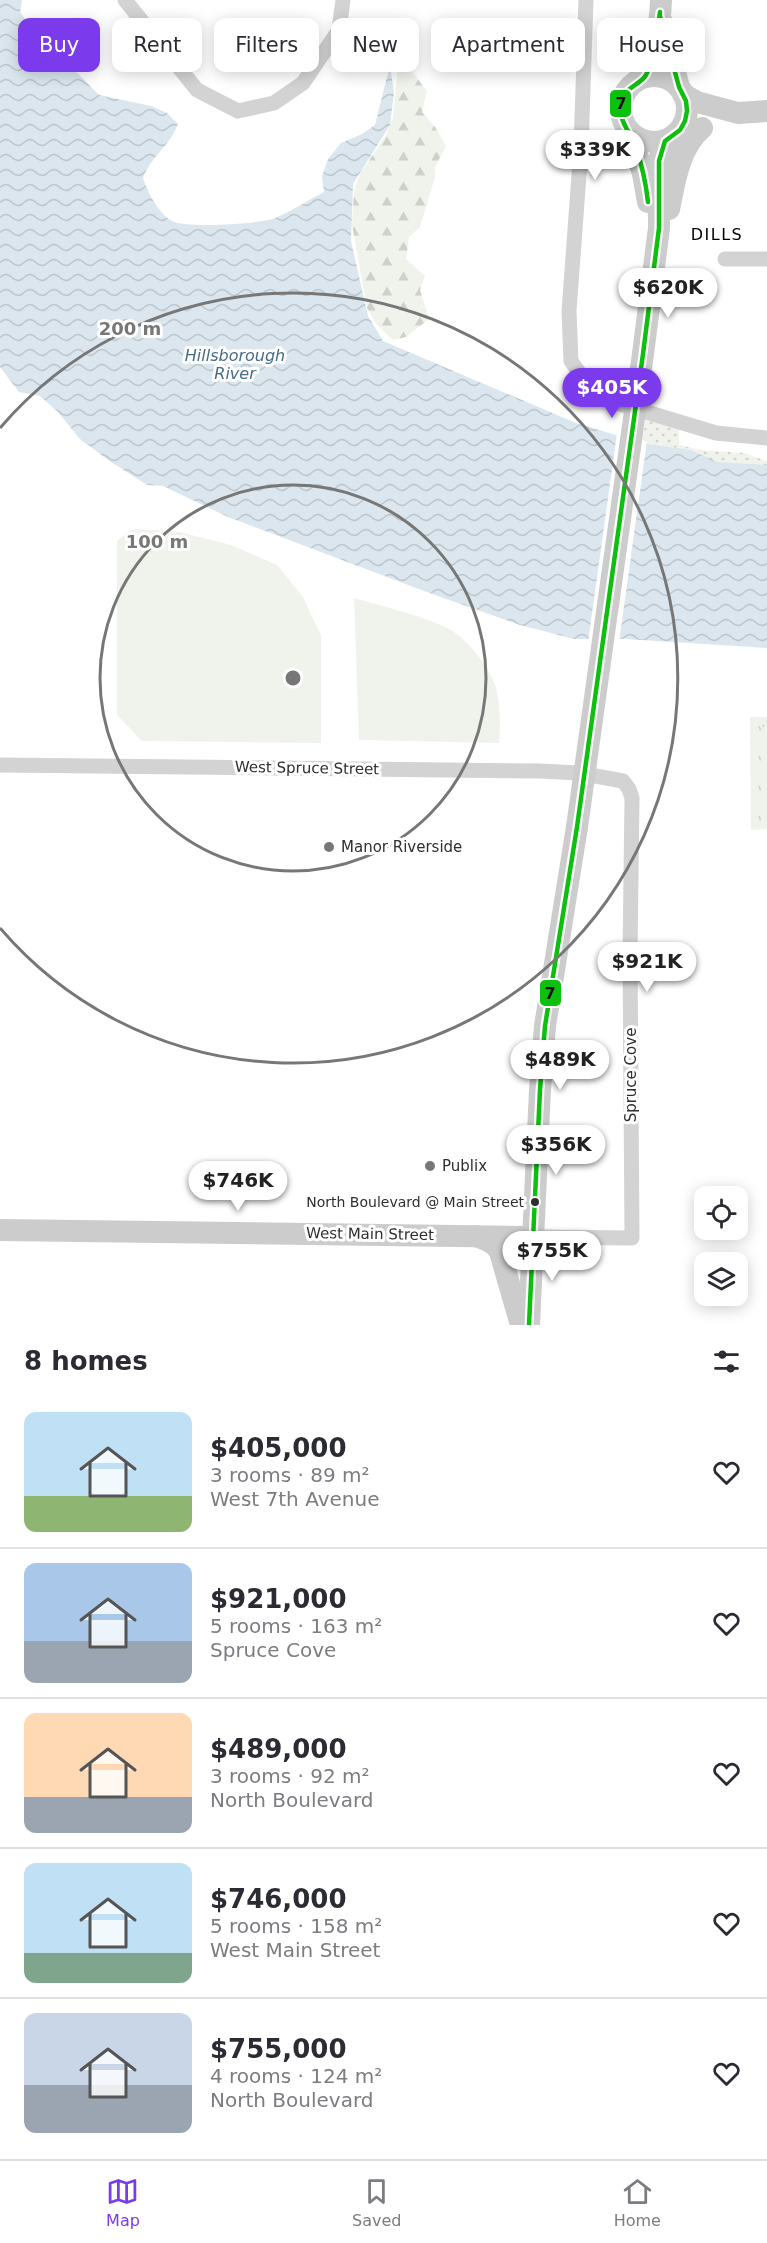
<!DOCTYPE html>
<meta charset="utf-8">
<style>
:root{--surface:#fff;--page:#f7f7f7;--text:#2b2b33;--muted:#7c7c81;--line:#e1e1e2;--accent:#7c3aed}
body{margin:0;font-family:"DejaVu Sans",sans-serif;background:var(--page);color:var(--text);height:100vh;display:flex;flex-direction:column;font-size:22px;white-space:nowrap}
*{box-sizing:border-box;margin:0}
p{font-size:20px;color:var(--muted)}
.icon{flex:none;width:33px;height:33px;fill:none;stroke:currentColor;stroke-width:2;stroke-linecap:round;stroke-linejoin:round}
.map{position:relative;height:1325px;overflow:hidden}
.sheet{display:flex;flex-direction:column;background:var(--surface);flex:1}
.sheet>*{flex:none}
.banner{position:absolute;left:18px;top:18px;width:732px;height:54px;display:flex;gap:12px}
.fabs{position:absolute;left:694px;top:1186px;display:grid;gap:12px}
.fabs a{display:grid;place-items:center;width:54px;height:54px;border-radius:12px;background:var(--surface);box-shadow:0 3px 15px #0003;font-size:30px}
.price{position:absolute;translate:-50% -51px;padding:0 14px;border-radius:21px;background:#fff;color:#222;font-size:20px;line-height:39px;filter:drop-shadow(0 2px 3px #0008)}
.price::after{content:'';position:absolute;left:50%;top:36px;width:18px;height:14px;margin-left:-9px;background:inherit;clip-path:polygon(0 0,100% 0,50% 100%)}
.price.on{background:var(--accent);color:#fff}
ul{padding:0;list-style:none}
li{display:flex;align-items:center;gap:18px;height:150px;padding:0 24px}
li+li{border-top:2px solid var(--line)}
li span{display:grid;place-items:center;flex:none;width:168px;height:120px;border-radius:12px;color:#555}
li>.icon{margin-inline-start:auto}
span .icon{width:72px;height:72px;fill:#fffc;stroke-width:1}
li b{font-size:26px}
h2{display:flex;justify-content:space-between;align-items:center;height:72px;padding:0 24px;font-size:26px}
.pill{padding:0 21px;border-radius:12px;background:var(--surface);box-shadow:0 3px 15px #0003;font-size:21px;line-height:54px}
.pill.on{background:var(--accent);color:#fff}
.tab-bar{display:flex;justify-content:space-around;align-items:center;height:84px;border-top:2px solid var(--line);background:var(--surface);font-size:16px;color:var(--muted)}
.tab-bar a{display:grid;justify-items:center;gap:3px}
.tab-bar .on{color:var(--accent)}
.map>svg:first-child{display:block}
</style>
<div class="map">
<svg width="767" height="1325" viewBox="0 0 767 1325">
<defs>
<pattern id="grass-dots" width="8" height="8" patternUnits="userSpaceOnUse" patternTransform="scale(1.5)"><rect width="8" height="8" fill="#f0f3ec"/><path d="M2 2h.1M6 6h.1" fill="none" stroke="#ced1cb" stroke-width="1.8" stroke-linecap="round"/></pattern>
<pattern id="forest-firs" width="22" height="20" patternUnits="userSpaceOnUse" patternTransform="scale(1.5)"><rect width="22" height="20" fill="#f0f3ec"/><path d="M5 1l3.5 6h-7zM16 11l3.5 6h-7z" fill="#ced1cb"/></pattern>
<pattern id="park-tufts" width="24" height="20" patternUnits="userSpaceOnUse" patternTransform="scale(1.5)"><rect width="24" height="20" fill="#f0f3ec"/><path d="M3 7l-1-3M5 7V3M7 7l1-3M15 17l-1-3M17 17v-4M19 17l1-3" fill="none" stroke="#ced1cb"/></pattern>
<pattern id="water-waves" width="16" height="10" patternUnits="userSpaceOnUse" patternTransform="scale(1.5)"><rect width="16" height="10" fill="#dbe6ee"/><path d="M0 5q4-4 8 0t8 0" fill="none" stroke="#bcc6cc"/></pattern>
</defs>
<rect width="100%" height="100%" fill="#fff"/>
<!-- grass -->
<path fill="url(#grass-dots)" d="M 646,418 L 679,428 L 679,445 L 701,450 L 744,453 L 767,461 L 767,466 L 716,462 L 691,450 L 642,443 Z"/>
<!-- forest -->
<path fill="url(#forest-firs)" d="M 398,65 L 411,70 L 427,91 L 422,112 L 435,127 L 446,146 L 435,167 L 435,177 L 420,227 L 409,237 L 406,259 L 425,276 L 420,290 L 429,319 L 406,337 L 393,340 L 376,324 L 367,308 L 352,225 L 354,191 L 360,174 L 386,135 L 393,117 Z"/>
<!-- park -->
<path fill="url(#park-tufts)" d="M 750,717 L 767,717 L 767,829 L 751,830 Z"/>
<!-- garden -->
<g fill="#f0f3ec">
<path d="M 137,529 L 179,532 L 231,545 L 277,565 L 303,597 L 321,636 L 321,743 L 142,741 L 117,715 L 117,541 L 129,531 Z"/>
<path d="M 354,598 C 384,607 418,614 447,628 C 466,637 490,667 496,688 C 500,705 501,726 499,743 L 359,740 Z"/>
<path d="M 761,727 L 767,727 L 767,824 L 762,824 Z"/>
</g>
<!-- water -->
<path fill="url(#water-waves)" d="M 0,0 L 22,0 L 20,12 L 58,64 L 68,63 L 99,95 L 151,106 L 167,113 L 178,124 C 169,147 152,155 143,178 C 148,193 159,215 174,222 C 189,228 261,224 275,218 C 292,211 308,200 324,192 L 322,176 L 328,159 L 341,143 L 362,134 L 375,125 L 390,65 L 394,93 L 390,125 L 353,184 L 351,241 L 368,316 L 383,341 L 576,423 L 642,443 L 691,450 L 717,462 L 767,465 L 767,648 L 625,639 L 574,639 L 520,625 L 424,591 L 228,517 L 163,486 L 147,485 L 108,460 L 79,438 L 58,412 L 40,396 L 19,392 L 0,367 Z"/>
<!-- pier -->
<path fill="#fff" d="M 617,433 L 647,441 L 619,642 L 588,642 Z"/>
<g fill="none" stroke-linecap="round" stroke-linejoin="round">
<!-- street -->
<g stroke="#d3d3d3" stroke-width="15">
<path d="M 125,0 L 197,90 L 238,111 L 274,103 L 303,83 L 339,30 L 343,0"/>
<path d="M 586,0 L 581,148 L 569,311 L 571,361 L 590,388 L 610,401 L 716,433 L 767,438"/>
<path d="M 725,259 L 767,259"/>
<path d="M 0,765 L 540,771 L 579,773 L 623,781 L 629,789 L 632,798 L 630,954 L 632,1238 L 533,1237"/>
</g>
<!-- secondary -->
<g stroke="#ccc" stroke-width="22">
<path d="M 662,22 L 679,87"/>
<circle cx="654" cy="109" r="33"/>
<path d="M 645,77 C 655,53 660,26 661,0"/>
<path d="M 683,94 L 697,102 L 738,113 L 767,111"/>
<path d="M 631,134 L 643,174 L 648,202"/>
<path d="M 669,209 C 675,180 679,148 702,128"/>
<path d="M 643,354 L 659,228 L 659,161 L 665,141"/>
<path d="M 0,1230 L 533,1237"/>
<path d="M 476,1236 C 485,1239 496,1243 500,1252 L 521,1325"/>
<path d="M 529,1325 L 540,1090 L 545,1026 L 577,827"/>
</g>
<!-- secondary-bridge -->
<path stroke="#ccc" stroke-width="22" d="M 577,827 L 643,354"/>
<!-- bus-1 casing -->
<g stroke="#fff" stroke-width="9">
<g id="bus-1">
<path d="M 648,202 C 646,184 642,165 636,148 C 632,135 621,124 620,110 C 620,87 639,87 646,75 C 656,56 657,32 660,12"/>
<path d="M 529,1325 L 540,1090 L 545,1026 L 577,827 L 643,354 L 659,228 L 659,161 L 665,141 L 680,130 L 685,121 L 687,111 L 686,101 L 679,87 L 660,16"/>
</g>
</g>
<!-- bus-1 -->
<use href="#bus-1" stroke="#0ec00e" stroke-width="4.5"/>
</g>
<!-- distance rings -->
<g fill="none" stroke="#777" stroke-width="3">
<circle cx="293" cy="678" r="193"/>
<path d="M0 428A385 385 0 1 1 0 928"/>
</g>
<!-- markers -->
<g fill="#777" stroke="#fff" stroke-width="2">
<circle cx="329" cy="847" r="6"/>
<circle cx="430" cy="1166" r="6"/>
</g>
<circle fill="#2e2e2e" stroke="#fff" stroke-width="2" cx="535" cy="1202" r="5"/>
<g text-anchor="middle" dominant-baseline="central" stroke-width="6" stroke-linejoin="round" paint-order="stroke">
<!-- bus labels -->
<g font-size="14" fill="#2e2e2e" stroke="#fff" text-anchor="end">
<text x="524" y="1202">North Boulevard @ Main Street</text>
</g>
<!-- street labels -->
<g font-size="15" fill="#2e2e2e" stroke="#fff">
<text transform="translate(307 768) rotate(1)">West Spruce Street</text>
<text transform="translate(631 1075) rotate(-90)">Spruce Cove</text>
<text transform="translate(370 1234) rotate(1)">West Main Street</text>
</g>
<!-- poi labels -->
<g font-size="15" fill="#2e2e2e" stroke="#fff" text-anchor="start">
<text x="341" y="847">Manor Riverside</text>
<text x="442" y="1166">Publix</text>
</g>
<!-- neighbourhood labels -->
<g font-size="16" letter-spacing="1.5" fill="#000" stroke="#fff">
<text x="717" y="234">DILLS</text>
</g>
<!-- water labels -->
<g font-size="16" font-style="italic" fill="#456c86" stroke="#fff">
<text x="235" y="355">Hillsborough<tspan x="235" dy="18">River</tspan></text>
</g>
</g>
<circle cx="293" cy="678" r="9" fill="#777" stroke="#fff" stroke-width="3"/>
<g font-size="18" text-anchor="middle" font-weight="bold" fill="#777" stroke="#fff" stroke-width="6" stroke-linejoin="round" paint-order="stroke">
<text x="130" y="335">200 m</text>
<text x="157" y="548">100 m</text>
</g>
<g stroke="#fff" stroke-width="2">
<rect x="609" y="89" width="23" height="29" rx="6" fill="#0ec00e"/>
<rect x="539" y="979" width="23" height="28" rx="6" fill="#0ec00e"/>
</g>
<g font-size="16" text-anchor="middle" font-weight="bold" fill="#111">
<text x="621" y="109">7</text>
<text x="550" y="999">7</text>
</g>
</svg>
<div class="fabs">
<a><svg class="icon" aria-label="locate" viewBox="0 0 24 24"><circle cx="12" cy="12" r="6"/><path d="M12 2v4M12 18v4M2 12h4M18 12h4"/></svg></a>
<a><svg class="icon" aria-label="layers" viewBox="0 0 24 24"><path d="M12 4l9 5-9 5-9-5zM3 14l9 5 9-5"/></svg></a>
</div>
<b class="price" style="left:595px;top:181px">$339K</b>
<b class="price" style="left:668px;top:319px">$620K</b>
<b class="price on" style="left:612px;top:419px">$405K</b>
<b class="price" style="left:647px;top:993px">$921K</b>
<b class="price" style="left:560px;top:1091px">$489K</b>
<b class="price" style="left:556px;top:1176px">$356K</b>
<b class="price" style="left:238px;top:1212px">$746K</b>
<b class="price" style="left:552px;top:1282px">$755K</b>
<div class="banner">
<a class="pill on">Buy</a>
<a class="pill">Rent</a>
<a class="pill">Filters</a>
<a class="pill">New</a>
<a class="pill">Apartment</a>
<a class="pill">House</a>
</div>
</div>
<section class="sheet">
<h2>8 homes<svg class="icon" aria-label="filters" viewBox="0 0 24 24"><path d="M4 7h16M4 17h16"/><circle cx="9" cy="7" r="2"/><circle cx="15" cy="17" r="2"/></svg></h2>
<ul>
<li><span style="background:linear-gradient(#bfe0f5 70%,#8fb573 0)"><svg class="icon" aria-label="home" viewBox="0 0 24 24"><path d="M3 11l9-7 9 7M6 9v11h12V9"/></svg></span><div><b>$405,000</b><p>3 rooms · 89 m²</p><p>West 7th Avenue</p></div><svg class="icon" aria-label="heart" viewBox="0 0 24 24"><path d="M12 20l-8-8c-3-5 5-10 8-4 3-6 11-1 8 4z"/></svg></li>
<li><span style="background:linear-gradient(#a9c7e8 65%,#9aa5b1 0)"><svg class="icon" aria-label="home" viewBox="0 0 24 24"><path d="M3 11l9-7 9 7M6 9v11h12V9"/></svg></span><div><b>$921,000</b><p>5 rooms · 163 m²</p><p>Spruce Cove</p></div><svg class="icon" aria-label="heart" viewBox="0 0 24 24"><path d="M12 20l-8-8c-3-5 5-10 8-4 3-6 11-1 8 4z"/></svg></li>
<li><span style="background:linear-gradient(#ffd9b3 70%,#9aa5b1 0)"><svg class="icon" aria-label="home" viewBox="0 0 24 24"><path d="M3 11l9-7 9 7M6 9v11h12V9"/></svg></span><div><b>$489,000</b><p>3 rooms · 92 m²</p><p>North Boulevard</p></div><svg class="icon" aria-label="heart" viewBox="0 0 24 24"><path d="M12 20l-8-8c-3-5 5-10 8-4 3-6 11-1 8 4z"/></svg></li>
<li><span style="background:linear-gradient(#bfe0f5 75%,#7fa58c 0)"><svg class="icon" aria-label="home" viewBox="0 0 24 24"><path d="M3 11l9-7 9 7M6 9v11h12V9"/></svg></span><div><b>$746,000</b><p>5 rooms · 158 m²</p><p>West Main Street</p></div><svg class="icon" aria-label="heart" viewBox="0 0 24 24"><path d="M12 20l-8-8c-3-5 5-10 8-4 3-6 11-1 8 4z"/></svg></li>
<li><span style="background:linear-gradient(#c9d6e8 60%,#9aa5b1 0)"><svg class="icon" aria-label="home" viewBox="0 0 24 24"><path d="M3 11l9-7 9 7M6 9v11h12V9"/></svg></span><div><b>$755,000</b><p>4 rooms · 124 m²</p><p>North Boulevard</p></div><svg class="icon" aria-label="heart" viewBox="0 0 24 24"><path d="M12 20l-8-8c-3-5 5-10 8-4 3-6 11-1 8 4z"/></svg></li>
</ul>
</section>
<nav class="tab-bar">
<a class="on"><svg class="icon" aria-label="map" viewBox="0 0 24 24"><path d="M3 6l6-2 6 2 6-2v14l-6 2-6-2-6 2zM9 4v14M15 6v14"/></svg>Map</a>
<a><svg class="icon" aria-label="saved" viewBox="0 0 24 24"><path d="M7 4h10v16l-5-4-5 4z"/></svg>Saved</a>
<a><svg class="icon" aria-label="home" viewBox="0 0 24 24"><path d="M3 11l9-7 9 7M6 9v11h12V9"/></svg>Home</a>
</nav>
